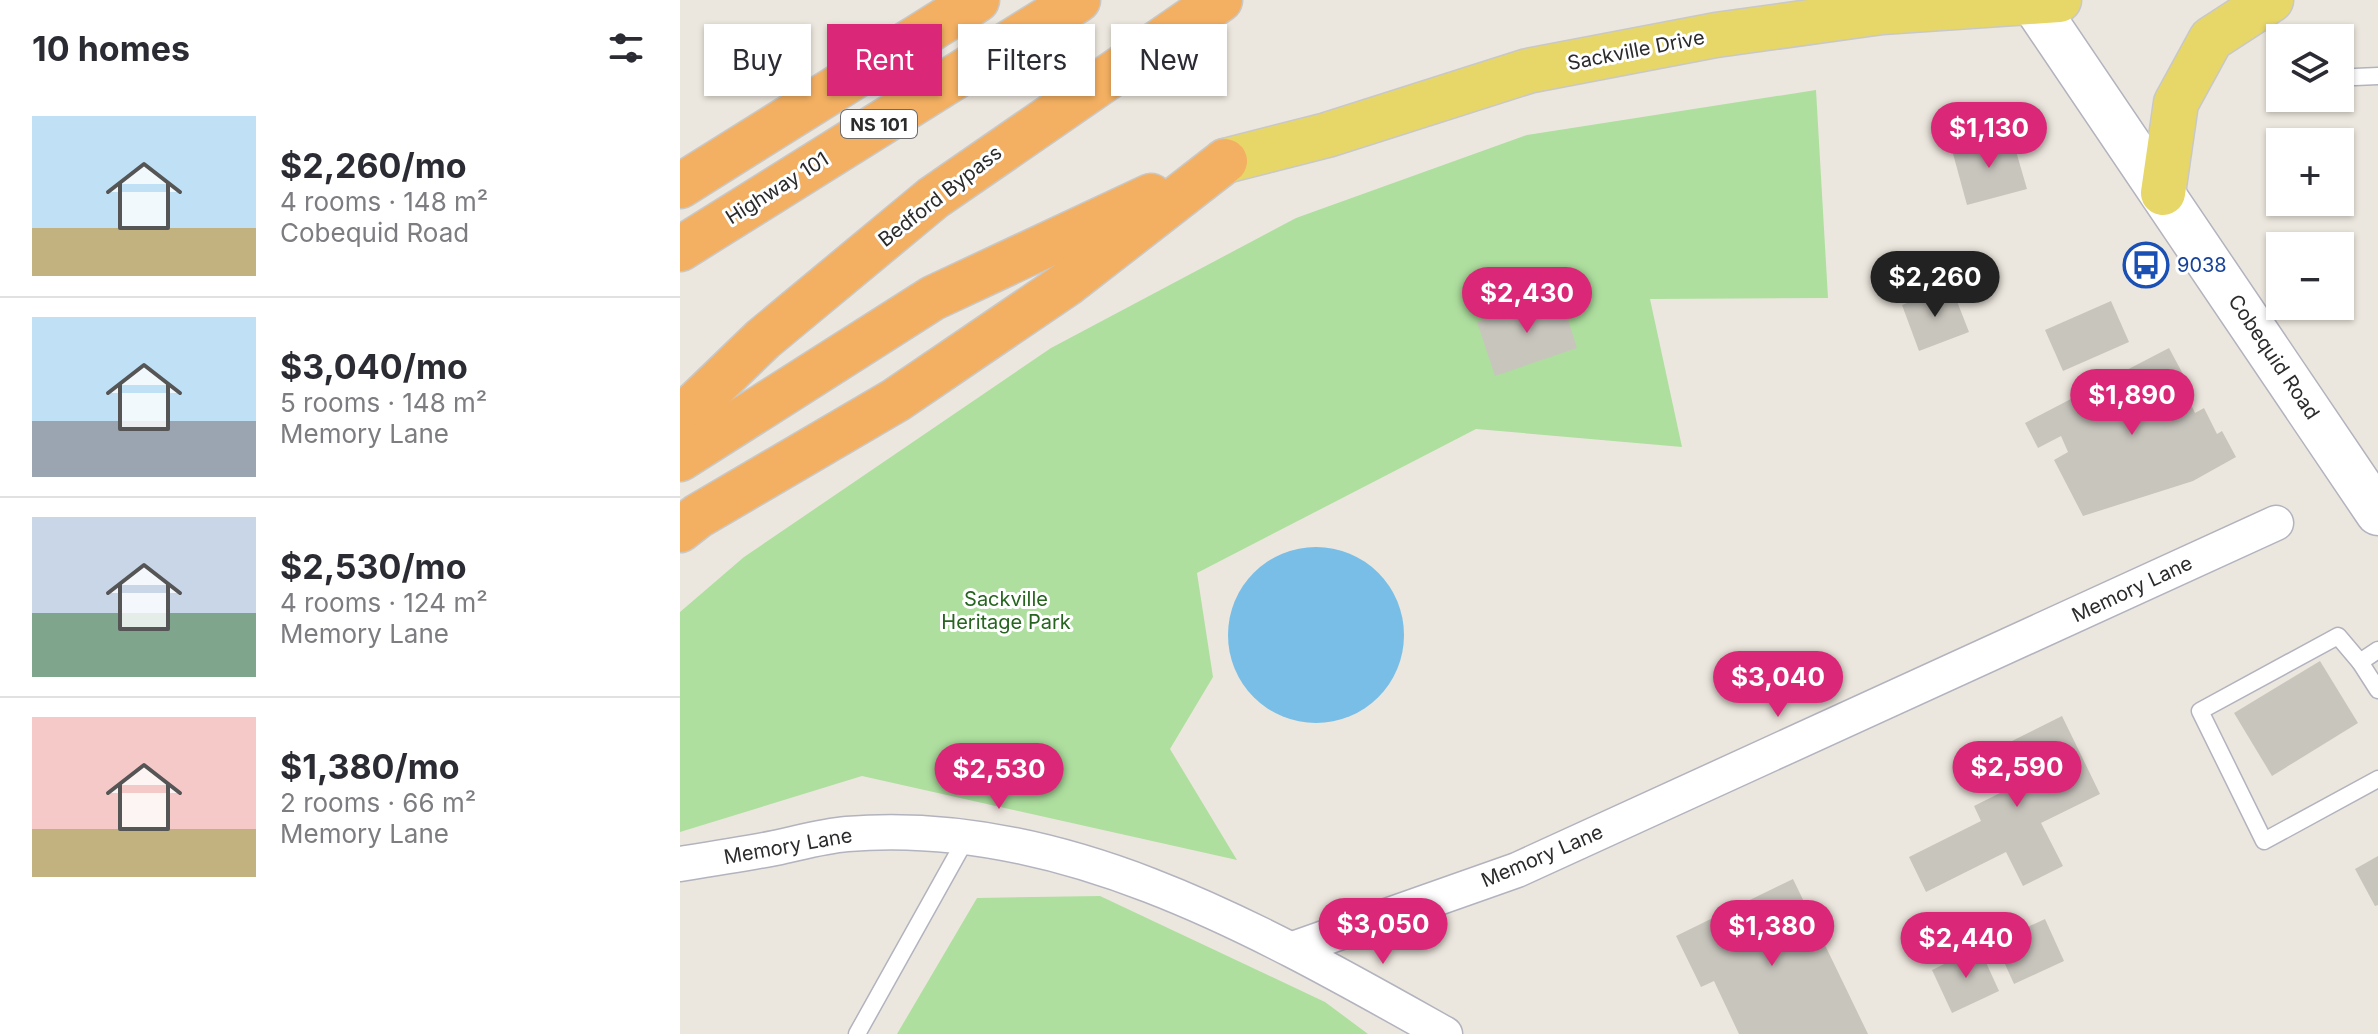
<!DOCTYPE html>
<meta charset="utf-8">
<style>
:root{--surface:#fff;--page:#f2f2f3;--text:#2b2b33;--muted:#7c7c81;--line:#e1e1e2;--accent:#db2777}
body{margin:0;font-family:Inter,sans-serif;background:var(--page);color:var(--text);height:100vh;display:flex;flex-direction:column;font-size:30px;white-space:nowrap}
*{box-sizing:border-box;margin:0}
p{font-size:26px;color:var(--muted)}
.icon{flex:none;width:44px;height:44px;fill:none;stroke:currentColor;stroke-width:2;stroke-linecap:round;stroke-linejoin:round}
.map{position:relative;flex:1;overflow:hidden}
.sheet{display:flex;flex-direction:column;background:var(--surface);width:680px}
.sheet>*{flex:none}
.guide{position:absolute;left:24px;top:24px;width:760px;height:72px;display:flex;gap:16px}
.fabs{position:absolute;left:1586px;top:24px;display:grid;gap:16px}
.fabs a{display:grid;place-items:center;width:88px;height:88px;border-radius:0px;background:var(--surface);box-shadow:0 2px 6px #0004;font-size:40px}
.price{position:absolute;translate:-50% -68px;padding:0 18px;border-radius:28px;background:var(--accent);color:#fff;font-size:26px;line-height:52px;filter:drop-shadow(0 2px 4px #0008)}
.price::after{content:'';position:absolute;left:50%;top:48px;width:24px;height:18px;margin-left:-12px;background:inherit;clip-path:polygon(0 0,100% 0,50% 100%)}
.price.current{background:#222;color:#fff}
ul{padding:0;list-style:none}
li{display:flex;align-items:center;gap:24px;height:200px;padding:0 32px}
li+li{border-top:2px solid var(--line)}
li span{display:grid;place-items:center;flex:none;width:224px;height:160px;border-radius:0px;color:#555}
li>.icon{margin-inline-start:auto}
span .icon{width:96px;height:96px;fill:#fffc;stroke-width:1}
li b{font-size:34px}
h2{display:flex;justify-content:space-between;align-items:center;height:96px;padding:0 32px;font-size:34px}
.tag{padding:0 28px;border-radius:0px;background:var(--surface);box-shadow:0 2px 6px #0004;font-size:28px;line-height:72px}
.tag.current{background:var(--accent);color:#fff}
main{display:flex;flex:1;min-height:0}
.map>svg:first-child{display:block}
</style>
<main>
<section class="sheet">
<h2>10 homes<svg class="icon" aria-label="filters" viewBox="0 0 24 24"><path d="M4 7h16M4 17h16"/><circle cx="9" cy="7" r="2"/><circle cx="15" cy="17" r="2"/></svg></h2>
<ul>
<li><span style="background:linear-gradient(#bfe0f5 70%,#c2b280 0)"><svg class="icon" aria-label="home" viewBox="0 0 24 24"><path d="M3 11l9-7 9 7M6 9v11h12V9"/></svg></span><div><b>$2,260/mo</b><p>4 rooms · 148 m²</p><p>Cobequid Road</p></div></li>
<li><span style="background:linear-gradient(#bfe0f5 65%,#9aa5b1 0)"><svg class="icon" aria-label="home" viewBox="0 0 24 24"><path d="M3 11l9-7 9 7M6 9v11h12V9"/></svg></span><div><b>$3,040/mo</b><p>5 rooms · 148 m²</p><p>Memory Lane</p></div></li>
<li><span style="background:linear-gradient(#c9d6e8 60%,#7fa58c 0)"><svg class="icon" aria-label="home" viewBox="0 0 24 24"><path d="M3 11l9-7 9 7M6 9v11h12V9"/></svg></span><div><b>$2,530/mo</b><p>4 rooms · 124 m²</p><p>Memory Lane</p></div></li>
<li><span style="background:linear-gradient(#f6c9c9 70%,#c2b280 0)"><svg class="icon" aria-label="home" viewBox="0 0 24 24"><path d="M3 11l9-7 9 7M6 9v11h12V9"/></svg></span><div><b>$1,380/mo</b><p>2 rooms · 66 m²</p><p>Memory Lane</p></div></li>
</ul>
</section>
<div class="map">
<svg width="1698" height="1034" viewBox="0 0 1698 1034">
<rect width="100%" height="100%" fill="#ece7de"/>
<!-- green -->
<g fill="#aedf9f">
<path d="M 1136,90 L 1148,298 L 970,299 L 1002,447 L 796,429 L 517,573 L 533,677 L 490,749 L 557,860 L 182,776 L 0,832 L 0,612 L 64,557 L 371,348 L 616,218 L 847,135 Z"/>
<path d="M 420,896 L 645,1002 L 688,1034 L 217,1034 L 297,898 Z"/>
</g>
<!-- water -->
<circle fill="#79bee6" cx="636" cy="635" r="88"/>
<!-- building -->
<g fill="#c8c5bd">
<path d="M 1331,134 L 1347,189 L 1287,205 L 1272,150 Z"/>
<path d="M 1271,286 L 1289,332 L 1239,351 L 1222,305 Z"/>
<path d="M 880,294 L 897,348 L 815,376 L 797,322 Z"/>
<path d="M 1431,301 L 1449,342 L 1383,371 L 1365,330 Z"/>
<path d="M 1489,348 L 1512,391 L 1506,394 L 1515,413 L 1524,408 L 1537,434 L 1542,431 L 1556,457 L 1513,481 L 1403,516 L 1374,460 L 1388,452 L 1381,436 L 1358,448 L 1345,423 Z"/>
<path d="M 1640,661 L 1678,723 L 1592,776 L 1554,713 Z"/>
<path d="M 1382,716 L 1420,794 L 1361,823 L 1383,866 L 1343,886 L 1326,852 L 1246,892 L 1229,857 L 1301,821 L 1294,806 L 1322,792 L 1304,755 Z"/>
<path d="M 1698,856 L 1698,905 L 1695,906 L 1675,869 Z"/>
<path d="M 1113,879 L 1188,1034 L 1059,1034 L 1034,981 L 1021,987 L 996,936 Z"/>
<path d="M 1365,919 L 1384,961 L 1334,984 L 1315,942 Z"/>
<path d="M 1299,947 L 1319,991 L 1272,1013 L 1252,970 Z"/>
</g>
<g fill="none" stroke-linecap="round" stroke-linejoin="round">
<!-- service casing -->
<g stroke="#b2b3be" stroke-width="19">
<g id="service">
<path d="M 1675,77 L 1698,76"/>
<path d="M 1698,650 L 1680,662 L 1698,690"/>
<path d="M 1680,662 L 1658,636 L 1520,711 L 1584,841 L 1698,779"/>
<path d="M 177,1034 L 287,837"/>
</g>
</g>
<!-- minor casing -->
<g stroke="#b2b3be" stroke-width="37">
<g id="minor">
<path d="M 0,864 C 32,859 64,854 95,848 C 119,843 143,836 167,834 C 384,816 583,932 765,1034"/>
<path d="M 613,949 L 837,870 L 1596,523"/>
</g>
</g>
<!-- secondary casing -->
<g stroke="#b2b3be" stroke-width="47">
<path id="secondary" d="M 1354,4 L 1698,513"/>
</g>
<!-- primary casing -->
<g stroke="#c8c8c8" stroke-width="47">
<g id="primary">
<path d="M 545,161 L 647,135 L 848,71 L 1036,35 L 1202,12 L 1379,0"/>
<path d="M 1483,193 L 1496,103 L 1531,39 L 1591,0"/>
</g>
</g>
<!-- motorway casing -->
<g stroke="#c8c8c8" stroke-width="47">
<g id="motorway">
<path d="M 0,186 L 297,0"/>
<path d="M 0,249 L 398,0"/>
<path d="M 0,419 L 83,339 L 253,198 L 540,0"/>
<path d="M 0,459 L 253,298 L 471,196"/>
<path d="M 0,530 L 18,516 L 216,400 L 388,283 L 545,161"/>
</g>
</g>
<!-- service -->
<use href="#service" stroke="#fff" stroke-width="16"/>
<!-- minor -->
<use href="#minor" stroke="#fff" stroke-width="34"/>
<!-- secondary -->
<use href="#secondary" stroke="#fff" stroke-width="44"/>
<!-- primary -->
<use href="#primary" stroke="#e7d768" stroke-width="44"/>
<!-- motorway -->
<use href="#motorway" stroke="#f3b062" stroke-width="44"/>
</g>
<!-- icons -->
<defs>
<g id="bus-ring" transform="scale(2.3)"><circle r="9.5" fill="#fff" stroke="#1a4fb4" stroke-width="1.5"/><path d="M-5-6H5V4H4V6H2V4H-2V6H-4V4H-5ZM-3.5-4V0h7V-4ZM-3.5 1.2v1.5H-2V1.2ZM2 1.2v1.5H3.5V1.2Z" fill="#1a4fb4"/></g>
</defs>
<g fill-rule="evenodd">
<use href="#bus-ring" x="1466" y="265"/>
</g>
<g text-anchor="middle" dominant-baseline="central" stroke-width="6" stroke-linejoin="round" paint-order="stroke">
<!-- shield labels -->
<rect fill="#fff" stroke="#6b6b6b" stroke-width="2" x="161" y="110" width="76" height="28" rx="6"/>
<g font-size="18" font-weight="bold" fill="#2b2b2b">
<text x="199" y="124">NS 101</text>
</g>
<!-- street labels -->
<g font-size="20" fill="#2b2b2b" stroke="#fff">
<text transform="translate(956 50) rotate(-11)">Sackville Drive</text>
<text transform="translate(97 188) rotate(-32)">Highway 101</text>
<text transform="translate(260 196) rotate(-38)">Bedford Bypass</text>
<text transform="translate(1594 357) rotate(56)">Cobequid Road</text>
<text transform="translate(1452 589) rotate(-25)">Memory Lane</text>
<text transform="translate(108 846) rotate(-10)">Memory Lane</text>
<text transform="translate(862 856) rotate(-23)">Memory Lane</text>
</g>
<!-- transit labels -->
<g font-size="20" fill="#164399" stroke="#fff" text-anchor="start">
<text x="1497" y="265">9038</text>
</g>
<!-- park labels -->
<g font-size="20" fill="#26641f" stroke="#fff">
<text x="326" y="599">Sackville<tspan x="326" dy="23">Heritage Park</tspan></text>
</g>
</g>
</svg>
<div class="fabs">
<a><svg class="icon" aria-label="layers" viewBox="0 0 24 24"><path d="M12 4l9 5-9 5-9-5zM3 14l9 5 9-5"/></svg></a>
<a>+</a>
<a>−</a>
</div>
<b class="price" style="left:1309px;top:170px">$1,130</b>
<b class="price current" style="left:1255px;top:319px">$2,260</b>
<b class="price" style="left:847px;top:335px">$2,430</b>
<b class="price" style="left:1452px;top:437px">$1,890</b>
<b class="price" style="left:1098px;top:719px">$3,040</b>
<b class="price" style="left:1337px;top:809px">$2,590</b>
<b class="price" style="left:319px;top:811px">$2,530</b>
<b class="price" style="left:703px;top:966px">$3,050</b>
<b class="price" style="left:1092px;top:968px">$1,380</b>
<b class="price" style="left:1286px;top:980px">$2,440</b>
<div class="guide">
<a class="tag">Buy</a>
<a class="tag current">Rent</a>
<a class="tag">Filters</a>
<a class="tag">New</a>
</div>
</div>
</main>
